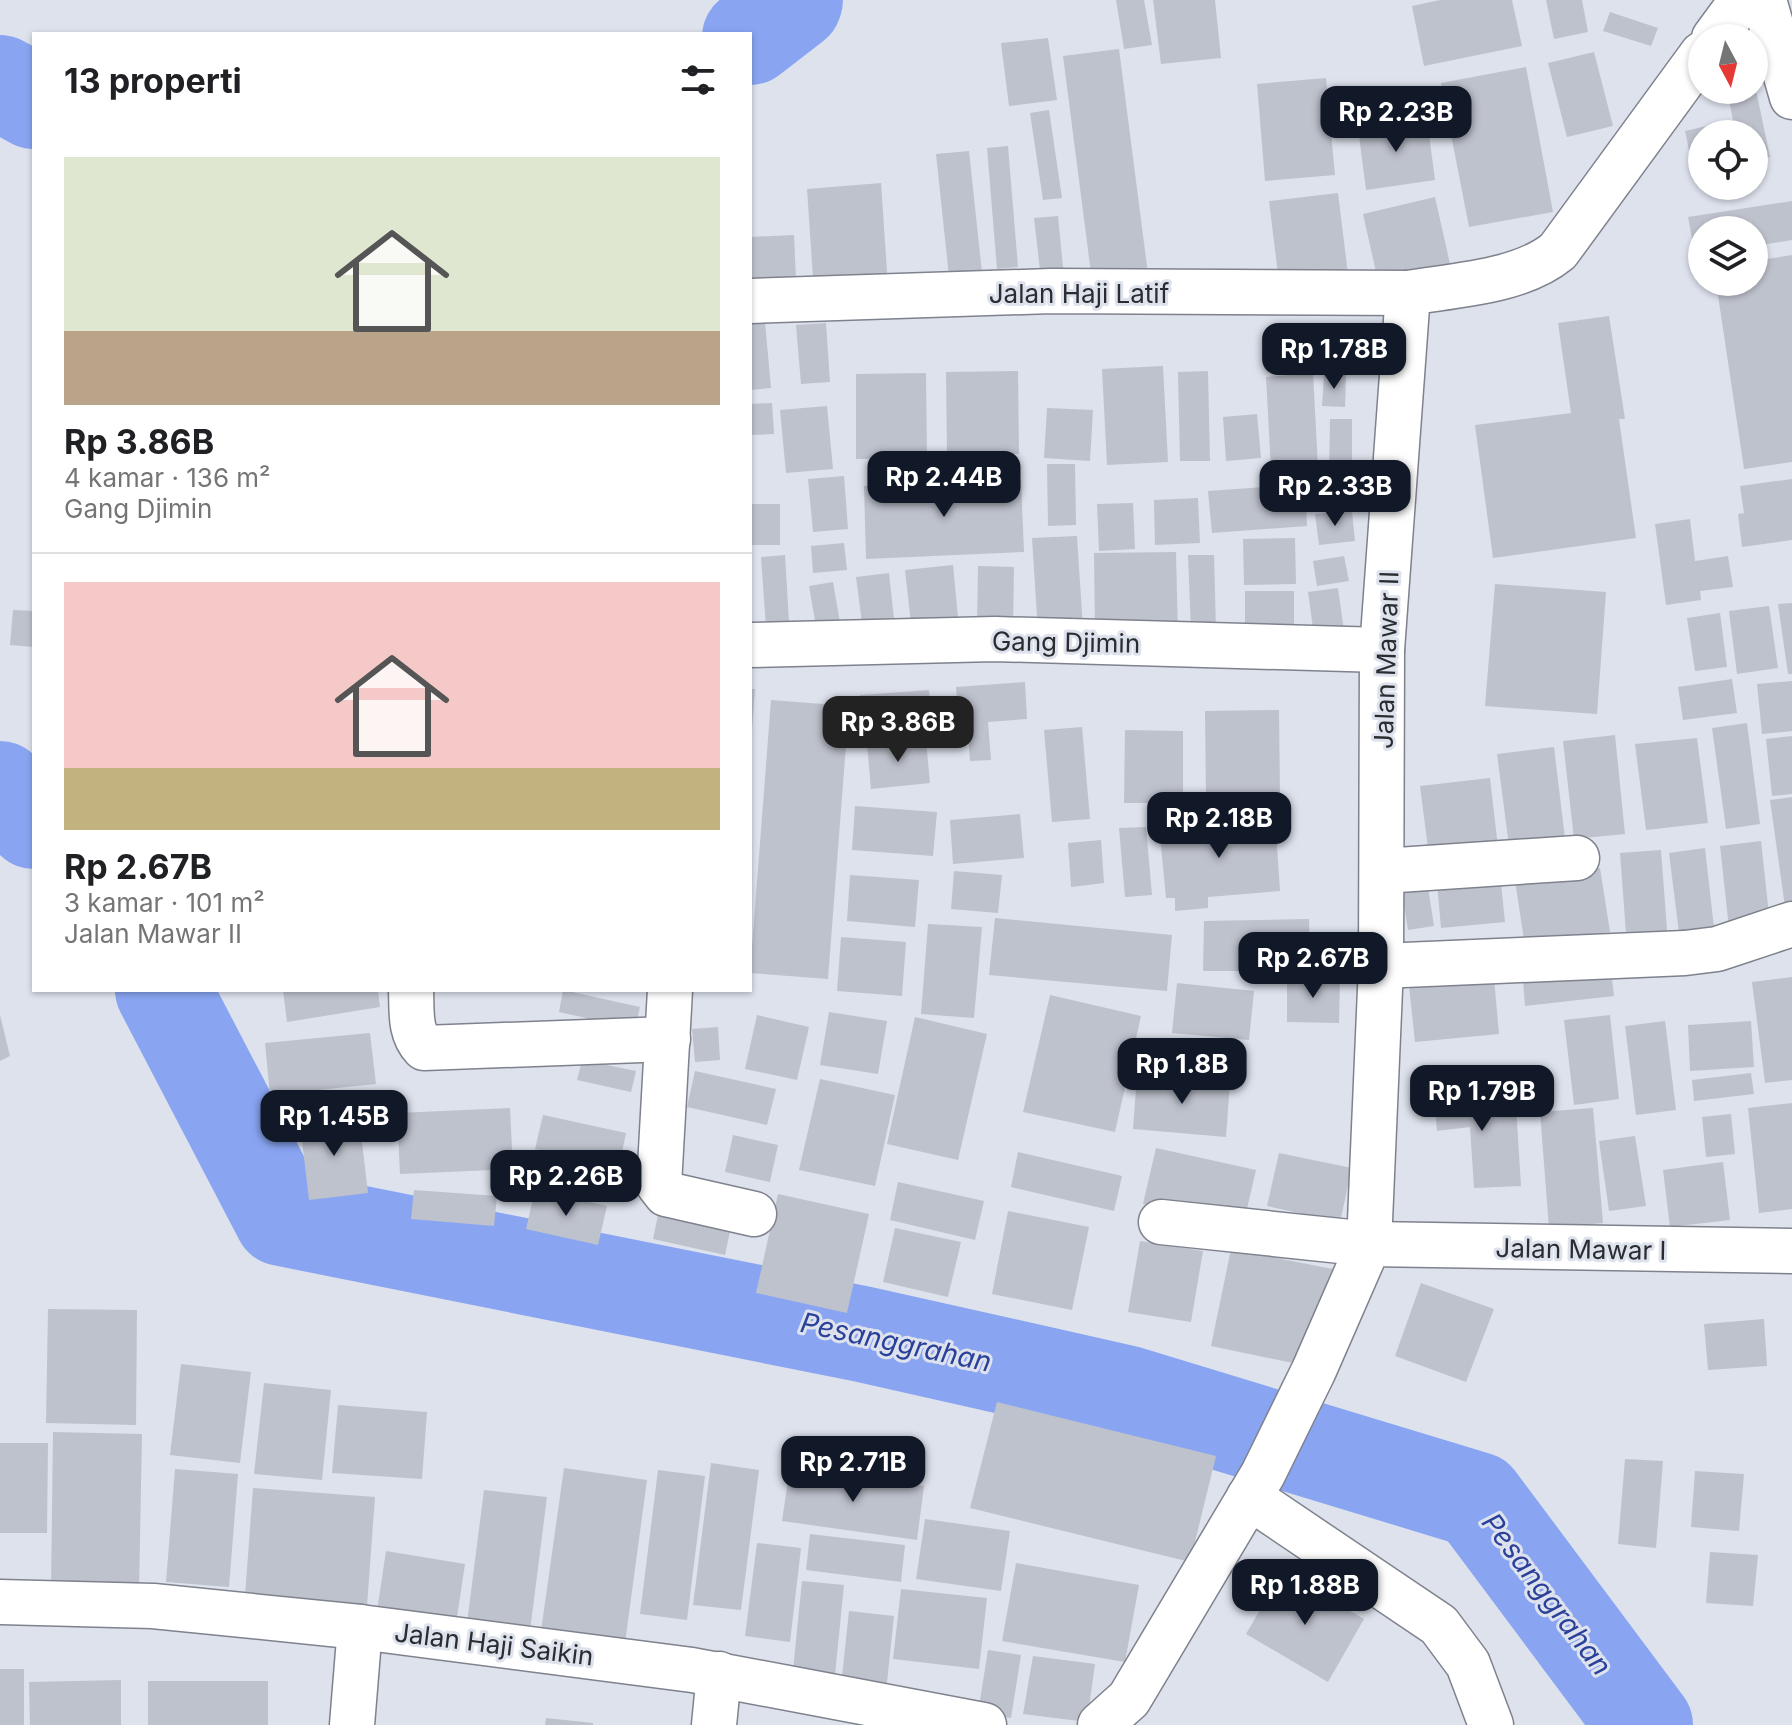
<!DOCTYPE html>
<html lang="id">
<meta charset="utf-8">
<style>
:root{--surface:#fff;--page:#f2f2f2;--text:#202124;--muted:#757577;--line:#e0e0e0;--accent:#111827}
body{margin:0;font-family:Inter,sans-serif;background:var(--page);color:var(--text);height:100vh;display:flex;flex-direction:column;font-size:30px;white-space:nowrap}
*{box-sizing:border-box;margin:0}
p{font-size:26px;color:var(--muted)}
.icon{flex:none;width:44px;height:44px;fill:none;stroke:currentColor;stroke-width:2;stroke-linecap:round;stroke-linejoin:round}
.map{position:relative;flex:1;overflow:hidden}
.drawer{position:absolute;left:32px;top:32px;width:720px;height:960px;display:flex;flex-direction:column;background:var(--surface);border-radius:0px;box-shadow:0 2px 6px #0004}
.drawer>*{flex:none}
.needle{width:52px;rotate:173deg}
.tools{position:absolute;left:1688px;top:24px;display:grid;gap:16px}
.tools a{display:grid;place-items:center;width:80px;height:80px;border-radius:50%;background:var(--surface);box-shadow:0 2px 6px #0004;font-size:40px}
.price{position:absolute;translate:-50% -68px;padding:0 18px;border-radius:16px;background:var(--accent);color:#fff;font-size:26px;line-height:52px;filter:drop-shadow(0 2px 4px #0008)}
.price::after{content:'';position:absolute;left:50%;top:48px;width:24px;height:18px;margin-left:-12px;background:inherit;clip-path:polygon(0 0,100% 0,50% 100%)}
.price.active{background:#222;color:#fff}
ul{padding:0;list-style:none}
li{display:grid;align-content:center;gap:16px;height:424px;padding:0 32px}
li+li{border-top:2px solid var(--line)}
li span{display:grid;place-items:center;height:248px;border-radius:0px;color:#555}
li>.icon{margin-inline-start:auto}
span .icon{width:144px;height:144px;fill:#fffc;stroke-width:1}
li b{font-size:34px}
h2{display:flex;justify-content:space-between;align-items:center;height:96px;padding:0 32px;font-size:34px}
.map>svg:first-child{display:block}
</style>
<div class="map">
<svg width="1792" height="1725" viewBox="0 0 1792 1725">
<rect width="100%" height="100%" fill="#dde2ed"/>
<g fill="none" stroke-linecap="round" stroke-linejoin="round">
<!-- river -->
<g stroke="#89a5f2" stroke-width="96">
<path d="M 750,37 L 794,3 L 795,0"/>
<path d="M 0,83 L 34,101"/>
<path d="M 0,789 L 34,821"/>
<path d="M 163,990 L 282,1218 L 862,1334 L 1125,1393 L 1477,1500 L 1645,1725"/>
</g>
</g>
<!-- building -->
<g fill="#bec2cd">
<path d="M 1116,0 L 1144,0 L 1152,45 L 1124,49 Z"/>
<path d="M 1153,0 L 1215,0 L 1221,58 L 1161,64 Z"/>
<path d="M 1440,0 L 1512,0 L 1522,46 L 1424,66 L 1412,6 Z"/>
<path d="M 1546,0 L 1582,0 L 1588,32 L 1554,39 Z"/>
<path d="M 1610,12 L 1658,28 L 1651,46 L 1603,31 Z"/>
<path d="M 1048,38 L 1057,100 L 1009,106 L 1001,43 Z"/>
<path d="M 1119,49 L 1148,274 L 1092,281 L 1063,56 Z"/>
<path d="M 1594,52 L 1613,126 L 1567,137 L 1548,63 Z"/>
<path d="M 1526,67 L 1553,212 L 1469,227 L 1441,83 Z"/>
<path d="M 1326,78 L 1335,175 L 1265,181 L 1257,84 Z"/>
<path d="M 1727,90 L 1756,90 L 1770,157 L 1754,160 L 1754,134 L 1702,134 L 1702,162 L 1692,164 L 1685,131 L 1733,120 Z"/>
<path d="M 1049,110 L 1062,198 L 1043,200 L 1030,113 Z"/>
<path d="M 1427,119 L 1435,180 L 1366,190 L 1358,128 Z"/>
<path d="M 1008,146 L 1018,267 L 997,269 L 987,148 Z"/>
<path d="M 969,151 L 983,282 L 950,286 L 936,154 Z"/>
<path d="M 881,183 L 888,287 L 814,292 L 807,189 Z"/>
<path d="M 1338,193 L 1348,274 L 1279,282 L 1269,201 Z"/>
<path d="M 1435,197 L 1450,264 L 1378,281 L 1363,214 Z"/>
<path d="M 1792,201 L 1792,240 L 1754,246 L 1754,230 L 1702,230 L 1702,254 L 1695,255 L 1688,217 Z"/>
<path d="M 1058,216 L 1064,277 L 1041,279 L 1034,218 Z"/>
<path d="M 794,235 L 796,280 L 750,282 L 750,237 Z"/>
<path d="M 1792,255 L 1792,462 L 1744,469 L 1716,282 L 1754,282 L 1754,261 Z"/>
<path d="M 1609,316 L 1625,419 L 1619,419 L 1636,538 L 1493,558 L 1475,425 L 1571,413 L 1558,323 Z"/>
<path d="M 765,322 L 771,388 L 750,390 L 750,323 Z"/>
<path d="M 826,323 L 830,382 L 801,384 L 796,325 Z"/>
<path d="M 1163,366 L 1168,462 L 1107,465 L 1102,369 Z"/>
<path d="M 1018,371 L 1019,454 L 947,455 L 946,372 Z"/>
<path d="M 1208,371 L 1210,461 L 1180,461 L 1178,372 Z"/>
<path d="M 926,373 L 927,459 L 856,459 L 856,374 Z"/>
<path d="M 1313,373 L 1318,467 L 1271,470 L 1266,377 Z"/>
<path d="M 1324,374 L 1346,375 L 1345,407 L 1322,406 Z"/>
<path d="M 772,403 L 774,434 L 750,435 L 750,404 Z"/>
<path d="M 827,406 L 833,469 L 786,473 L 780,410 Z"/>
<path d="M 1047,408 L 1093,410 L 1090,461 L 1044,458 Z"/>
<path d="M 1257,414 L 1261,458 L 1226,461 L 1223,417 Z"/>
<path d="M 1330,419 L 1352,419 L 1352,476 L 1329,476 Z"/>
<path d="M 1047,464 L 1075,464 L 1076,525 L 1048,526 Z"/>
<path d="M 844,476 L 848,529 L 813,532 L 808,479 Z"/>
<path d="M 1792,479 L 1792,540 L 1742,547 L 1738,514 L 1744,513 L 1740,486 Z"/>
<path d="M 1021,480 L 1024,552 L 866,559 L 864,486 Z"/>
<path d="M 1305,484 L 1307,526 L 1212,533 L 1208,491 Z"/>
<path d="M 1198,498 L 1200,543 L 1155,545 L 1154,500 Z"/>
<path d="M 1133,503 L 1135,549 L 1099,551 L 1097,504 Z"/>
<rect x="750" y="504" width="30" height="41"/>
<path d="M 1352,511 L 1355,541 L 1319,545 L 1315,514 Z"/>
<path d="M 1690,519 L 1695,561 L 1728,556 L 1733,587 L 1700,591 L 1701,600 L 1666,605 L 1655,524 Z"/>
<path d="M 1077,536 L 1083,629 L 1038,632 L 1032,538 Z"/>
<path d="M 1295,538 L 1296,584 L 1244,585 L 1243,539 Z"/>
<path d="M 844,543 L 847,570 L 813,573 L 811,546 Z"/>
<path d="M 1176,552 L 1178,634 L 1095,635 L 1094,553 Z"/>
<path d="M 785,555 L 790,639 L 767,641 L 761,557 Z"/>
<path d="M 1188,555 L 1214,555 L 1216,630 L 1191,632 Z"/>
<path d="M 1344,556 L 1349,581 L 1317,586 L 1313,561 Z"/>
<path d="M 953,565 L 959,628 L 912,633 L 905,570 Z"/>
<path d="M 978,566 L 1014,567 L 1013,627 L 977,627 Z"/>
<path d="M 889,573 L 895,628 L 863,631 L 856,577 Z"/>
<path d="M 833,582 L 842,634 L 818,638 L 809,586 Z"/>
<path d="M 1495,584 L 1606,592 L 1597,714 L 1485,706 Z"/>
<path d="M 1338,588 L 1345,638 L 1315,642 L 1308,592 Z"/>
<rect x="1245" y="591" width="49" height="51"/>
<path d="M 1792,603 L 1792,674 L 1788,674 L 1778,604 Z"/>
<path d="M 1769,606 L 1778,668 L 1737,674 L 1729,611 Z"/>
<path d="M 13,610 L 34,611 L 34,647 L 10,645 Z"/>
<path d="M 1720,613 L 1727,667 L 1695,671 L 1687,618 Z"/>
<path d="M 1732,679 L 1737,713 L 1683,720 L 1678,687 Z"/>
<path d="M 1792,681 L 1792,731 L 1762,734 L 1757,684 Z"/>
<path d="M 1025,682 L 1027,719 L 988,722 L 991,760 L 970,761 L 967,724 L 959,725 L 956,687 Z"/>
<path d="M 750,689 L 755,689 L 752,730 L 750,730 Z"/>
<path d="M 929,690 L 932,725 L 862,731 L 860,695 Z"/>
<path d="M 771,700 L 849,706 L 828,979 L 750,973 Z"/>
<path d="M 1279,710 L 1280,796 L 1206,798 L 1205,711 Z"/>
<path d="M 1747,723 L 1760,824 L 1726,829 L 1712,728 Z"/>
<path d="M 1082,727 L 1090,819 L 1052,822 L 1044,730 Z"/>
<path d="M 1125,730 L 1183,731 L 1183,803 L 1124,803 Z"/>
<path d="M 1615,735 L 1625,834 L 1574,839 L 1563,741 Z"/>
<path d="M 1792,736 L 1792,794 L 1772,796 L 1766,739 Z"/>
<path d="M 1697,738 L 1708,823 L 1646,830 L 1635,744 Z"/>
<path d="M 926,740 L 930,783 L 871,789 L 867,744 Z"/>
<path d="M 1554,747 L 1567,855 L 1511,861 L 1497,754 Z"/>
<path d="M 1490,778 L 1499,856 L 1430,864 L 1420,786 Z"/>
<path d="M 1792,797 L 1792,912 L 1786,914 L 1770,800 Z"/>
<path d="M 855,806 L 937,812 L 933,856 L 852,850 Z"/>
<path d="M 1020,814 L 1024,858 L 953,864 L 950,820 Z"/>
<path d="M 1275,817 L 1280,891 L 1208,897 L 1208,908 L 1175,911 L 1175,898 L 1166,898 L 1159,826 Z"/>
<path d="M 1146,827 L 1152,895 L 1125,897 L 1119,828 Z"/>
<path d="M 1101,840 L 1104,883 L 1071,887 L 1068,843 Z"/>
<path d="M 1761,841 L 1770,924 L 1729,928 L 1720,846 Z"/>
<path d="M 1705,848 L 1715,937 L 1680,941 L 1669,853 Z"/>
<path d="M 1661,850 L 1668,943 L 1627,947 L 1620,853 Z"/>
<path d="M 1499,865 L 1505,922 L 1441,928 L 1436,871 Z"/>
<path d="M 1600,868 L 1610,932 L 1525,946 L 1515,881 Z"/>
<path d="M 954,871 L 1002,875 L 998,913 L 951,909 Z"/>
<path d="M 850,875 L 919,880 L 915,927 L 847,921 Z"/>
<path d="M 1427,881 L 1434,926 L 1408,930 L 1401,886 Z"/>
<path d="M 995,918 L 1172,935 L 1167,991 L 989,975 Z"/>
<path d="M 1309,919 L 1310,971 L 1203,971 L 1204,921 Z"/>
<path d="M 928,924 L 982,927 L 974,1018 L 921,1014 Z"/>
<path d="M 841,937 L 906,942 L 902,996 L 837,991 Z"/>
<path d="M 1611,971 L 1614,996 L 1525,1006 L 1523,981 Z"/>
<path d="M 1287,977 L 1340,977 L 1339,1023 L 1287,1022 Z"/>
<path d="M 1792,977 L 1792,1080 L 1765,1083 L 1752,982 Z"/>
<path d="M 1494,978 L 1499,1034 L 1415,1042 L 1409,986 Z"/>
<path d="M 1177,983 L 1254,991 L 1249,1040 L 1172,1033 Z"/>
<path d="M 283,990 L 378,990 L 380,1007 L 287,1022 Z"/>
<path d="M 563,990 L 640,1007 L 635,1029 L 559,1012 Z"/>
<path d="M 1050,995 L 1141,1016 L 1115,1132 L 1023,1112 Z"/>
<path d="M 829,1012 L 887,1021 L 878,1074 L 820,1065 Z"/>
<path d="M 0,1015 L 10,1056 L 0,1061 Z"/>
<path d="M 757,1015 L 809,1027 L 797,1080 L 745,1069 Z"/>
<path d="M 1610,1015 L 1619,1099 L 1574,1105 L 1564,1020 Z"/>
<path d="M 915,1017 L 987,1034 L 958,1160 L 887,1144 Z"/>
<path d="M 1665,1021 L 1676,1110 L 1636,1115 L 1625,1026 Z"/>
<path d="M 1751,1021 L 1754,1067 L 1690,1071 L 1688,1025 Z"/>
<path d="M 718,1027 L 720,1060 L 695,1062 L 692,1029 Z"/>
<path d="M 370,1033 L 376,1084 L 270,1095 L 265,1043 Z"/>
<path d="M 582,1060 L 636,1071 L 631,1092 L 577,1080 Z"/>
<path d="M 695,1071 L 776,1089 L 767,1125 L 687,1107 Z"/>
<path d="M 1751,1073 L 1754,1094 L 1694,1101 L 1692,1080 Z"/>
<path d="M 1137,1076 L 1230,1082 L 1226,1137 L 1133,1129 Z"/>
<path d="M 820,1079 L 895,1095 L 875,1186 L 799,1170 Z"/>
<path d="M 1479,1080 L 1482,1109 L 1516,1106 L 1521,1186 L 1474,1188 L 1470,1127 L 1437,1131 L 1433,1084 Z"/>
<path d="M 1792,1103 L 1792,1209 L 1759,1213 L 1748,1108 Z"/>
<path d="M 510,1108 L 513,1169 L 400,1174 L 397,1113 Z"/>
<path d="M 1593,1108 L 1603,1223 L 1549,1228 L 1540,1112 Z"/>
<path d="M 1731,1114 L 1735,1154 L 1706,1157 L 1702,1117 Z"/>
<path d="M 543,1115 L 626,1133 L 619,1167 L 535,1149 Z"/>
<path d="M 359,1117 L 368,1193 L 309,1200 L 300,1124 Z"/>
<path d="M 733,1135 L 778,1145 L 770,1182 L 725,1172 Z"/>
<path d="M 1635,1136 L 1646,1206 L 1609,1211 L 1599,1141 Z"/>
<path d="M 1156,1148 L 1256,1170 L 1243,1226 L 1143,1204 Z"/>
<path d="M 1018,1152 L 1122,1176 L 1114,1211 L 1011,1187 Z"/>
<path d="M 1279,1153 L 1352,1168 L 1340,1222 L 1267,1206 Z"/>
<path d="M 1723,1162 L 1730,1220 L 1670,1227 L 1663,1170 Z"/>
<path d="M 898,1182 L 984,1201 L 975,1240 L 890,1220 Z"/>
<path d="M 414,1190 L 497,1196 L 494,1226 L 411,1219 Z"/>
<path d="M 535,1190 L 607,1206 L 598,1245 L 526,1229 Z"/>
<path d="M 778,1194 L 869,1214 L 847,1313 L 756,1293 Z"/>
<path d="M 662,1196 L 734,1212 L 725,1255 L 653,1239 Z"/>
<path d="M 1008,1211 L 1089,1227 L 1072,1310 L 992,1294 Z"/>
<path d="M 895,1228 L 961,1242 L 948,1297 L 883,1282 Z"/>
<path d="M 1140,1241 L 1203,1251 L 1191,1322 L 1128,1312 Z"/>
<path d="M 1231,1249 L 1333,1269 L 1312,1367 L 1211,1346 Z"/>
<path d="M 1421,1283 L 1494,1309 L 1466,1382 L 1395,1356 Z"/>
<path d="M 48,1309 L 137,1310 L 136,1425 L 46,1423 Z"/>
<path d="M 1764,1319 L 1767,1366 L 1708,1370 L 1704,1324 Z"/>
<path d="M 181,1364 L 251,1372 L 240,1463 L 170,1455 Z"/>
<path d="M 264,1383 L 331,1390 L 322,1480 L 254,1474 Z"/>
<path d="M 997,1402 L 1216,1456 L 1190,1562 L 970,1508 Z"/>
<path d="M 338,1405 L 427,1412 L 422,1479 L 332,1473 Z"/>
<path d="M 53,1432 L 142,1434 L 139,1592 L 51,1590 Z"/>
<path d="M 0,1443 L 48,1443 L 47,1533 L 0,1533 Z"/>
<path d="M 1625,1459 L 1663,1461 L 1656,1548 L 1618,1544 Z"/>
<path d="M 711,1463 L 759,1470 L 741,1610 L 693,1605 Z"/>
<path d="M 790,1467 L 924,1486 L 917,1540 L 782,1521 Z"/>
<path d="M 564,1468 L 647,1480 L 625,1643 L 541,1631 Z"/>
<path d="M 175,1469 L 238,1474 L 229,1587 L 166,1582 Z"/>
<path d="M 658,1470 L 705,1476 L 687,1620 L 640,1614 Z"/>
<path d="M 1695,1471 L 1744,1474 L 1739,1531 L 1691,1527 Z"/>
<path d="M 253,1488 L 375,1497 L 367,1606 L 245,1596 Z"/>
<path d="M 484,1490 L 547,1497 L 530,1631 L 467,1623 Z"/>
<path d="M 925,1519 L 1010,1531 L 1001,1591 L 916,1579 Z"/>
<path d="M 810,1534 L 905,1545 L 901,1582 L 806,1570 Z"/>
<path d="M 757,1543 L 801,1548 L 790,1642 L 745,1636 Z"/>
<path d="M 386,1551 L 465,1564 L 456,1624 L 377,1611 Z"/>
<path d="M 1710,1552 L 1758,1555 L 1753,1606 L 1706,1603 Z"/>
<path d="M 1016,1563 L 1139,1585 L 1125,1662 L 1002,1641 Z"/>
<path d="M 1282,1572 L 1364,1619 L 1328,1682 L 1246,1634 Z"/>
<path d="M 802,1581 L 844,1585 L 835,1675 L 793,1670 Z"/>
<path d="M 901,1589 L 987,1598 L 979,1669 L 893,1659 Z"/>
<path d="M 849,1611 L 894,1616 L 886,1692 L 841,1686 Z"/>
<path d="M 988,1650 L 1021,1655 L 1011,1718 L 978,1713 Z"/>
<path d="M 1033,1656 L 1095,1664 L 1087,1722 L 1023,1714 Z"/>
<rect x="0" y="1669" width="24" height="56"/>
<path d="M 121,1680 L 121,1725 L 30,1725 L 29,1682 Z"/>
<rect x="148" y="1681" width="120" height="44"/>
<path d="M 546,1718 L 593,1723 L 593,1725 L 545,1725 Z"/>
</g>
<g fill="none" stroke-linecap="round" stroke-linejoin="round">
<!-- minor casing -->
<g stroke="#7e828d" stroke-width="47">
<g id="minor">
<path d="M 1764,0 L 1792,97"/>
<path d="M 1714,38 L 1742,0"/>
<path d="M 750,301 L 1051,291 L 1408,293"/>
<path d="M 750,645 L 995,639 L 1382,650"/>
<path d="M 1383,871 L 1577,858"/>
<path d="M 1381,966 L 1685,953 L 1717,949 L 1792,924"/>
<path d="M 411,990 C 412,1011 409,1032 424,1048 L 668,1039"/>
<path d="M 670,990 L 659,1185 L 666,1194 L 754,1214"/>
<path d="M 1161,1222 L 1369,1244 L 1381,966 L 1382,650 L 1408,293 C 1455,285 1521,282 1558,251 L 1702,54"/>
<path d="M 1249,1497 L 1439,1625 L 1468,1664 L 1491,1725"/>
<path d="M 352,1725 L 360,1627"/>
<path d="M 714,1725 L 719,1674"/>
</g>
</g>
<!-- tertiary casing -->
<g stroke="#7e828d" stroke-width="47">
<g id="tertiary">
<path d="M 0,1602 L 153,1606 L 360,1627 L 692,1670 L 984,1725"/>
<path d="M 1100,1725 L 1129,1699 L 1263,1474 L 1314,1370 L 1369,1244 L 1792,1251"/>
</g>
</g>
<!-- minor -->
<use href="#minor" stroke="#fff" stroke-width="44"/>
<!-- tertiary -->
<use href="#tertiary" stroke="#fff" stroke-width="44"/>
</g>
<g text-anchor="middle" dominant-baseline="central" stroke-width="6" stroke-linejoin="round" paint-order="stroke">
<!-- street labels -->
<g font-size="26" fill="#2a2c30" stroke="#dde2ed">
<text x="1079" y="293">Jalan Haji Latif</text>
<text transform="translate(1066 642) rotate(1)">Gang Djimin</text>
<text transform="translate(1386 660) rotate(-88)">Jalan Mawar II</text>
<text transform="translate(1581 1249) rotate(1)">Jalan Mawar I</text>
<text transform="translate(494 1644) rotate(7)">Jalan Haji Saikin</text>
</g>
<!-- water labels -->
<g font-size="28" font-style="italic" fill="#2a419a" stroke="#dde2ed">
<text transform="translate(896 1342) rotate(12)">Pesanggrahan</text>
<text transform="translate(1547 1594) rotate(53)">Pesanggrahan</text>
</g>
</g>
</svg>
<div class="tools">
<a><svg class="needle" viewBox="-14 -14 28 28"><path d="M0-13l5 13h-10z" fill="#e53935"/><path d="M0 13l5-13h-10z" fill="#757577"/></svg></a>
<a><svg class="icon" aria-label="locate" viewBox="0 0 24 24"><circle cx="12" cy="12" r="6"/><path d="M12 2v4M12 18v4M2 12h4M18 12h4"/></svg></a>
<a><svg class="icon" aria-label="layers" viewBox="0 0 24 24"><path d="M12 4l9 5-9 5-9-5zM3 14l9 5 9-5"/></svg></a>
</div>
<b class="price" style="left:1396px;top:154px">Rp 2.23B</b>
<b class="price" style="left:1334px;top:391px">Rp 1.78B</b>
<b class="price" style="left:944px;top:519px">Rp 2.44B</b>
<b class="price" style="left:1335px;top:528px">Rp 2.33B</b>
<b class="price active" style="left:898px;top:764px">Rp 3.86B</b>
<b class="price" style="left:1219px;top:860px">Rp 2.18B</b>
<b class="price" style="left:1313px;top:1000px">Rp 2.67B</b>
<b class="price" style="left:1182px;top:1106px">Rp 1.8B</b>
<b class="price" style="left:1482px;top:1133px">Rp 1.79B</b>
<b class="price" style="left:334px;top:1158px">Rp 1.45B</b>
<b class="price" style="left:566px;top:1218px">Rp 2.26B</b>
<b class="price" style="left:853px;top:1504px">Rp 2.71B</b>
<b class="price" style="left:1305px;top:1627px">Rp 1.88B</b>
<section class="drawer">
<h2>13 properti<svg class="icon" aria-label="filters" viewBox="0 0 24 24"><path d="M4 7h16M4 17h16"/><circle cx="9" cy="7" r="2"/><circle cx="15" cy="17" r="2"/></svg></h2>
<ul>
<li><span style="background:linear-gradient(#dfe7d0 70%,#b9a48a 0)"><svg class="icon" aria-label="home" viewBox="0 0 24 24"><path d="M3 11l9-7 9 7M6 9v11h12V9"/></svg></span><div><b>Rp 3.86B</b><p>4 kamar · 136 m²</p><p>Gang Djimin</p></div></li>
<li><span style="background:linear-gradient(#f6c9c9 75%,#c2b280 0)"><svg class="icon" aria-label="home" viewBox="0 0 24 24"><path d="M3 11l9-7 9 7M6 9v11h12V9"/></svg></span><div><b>Rp 2.67B</b><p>3 kamar · 101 m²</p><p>Jalan Mawar II</p></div></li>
</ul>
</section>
</div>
